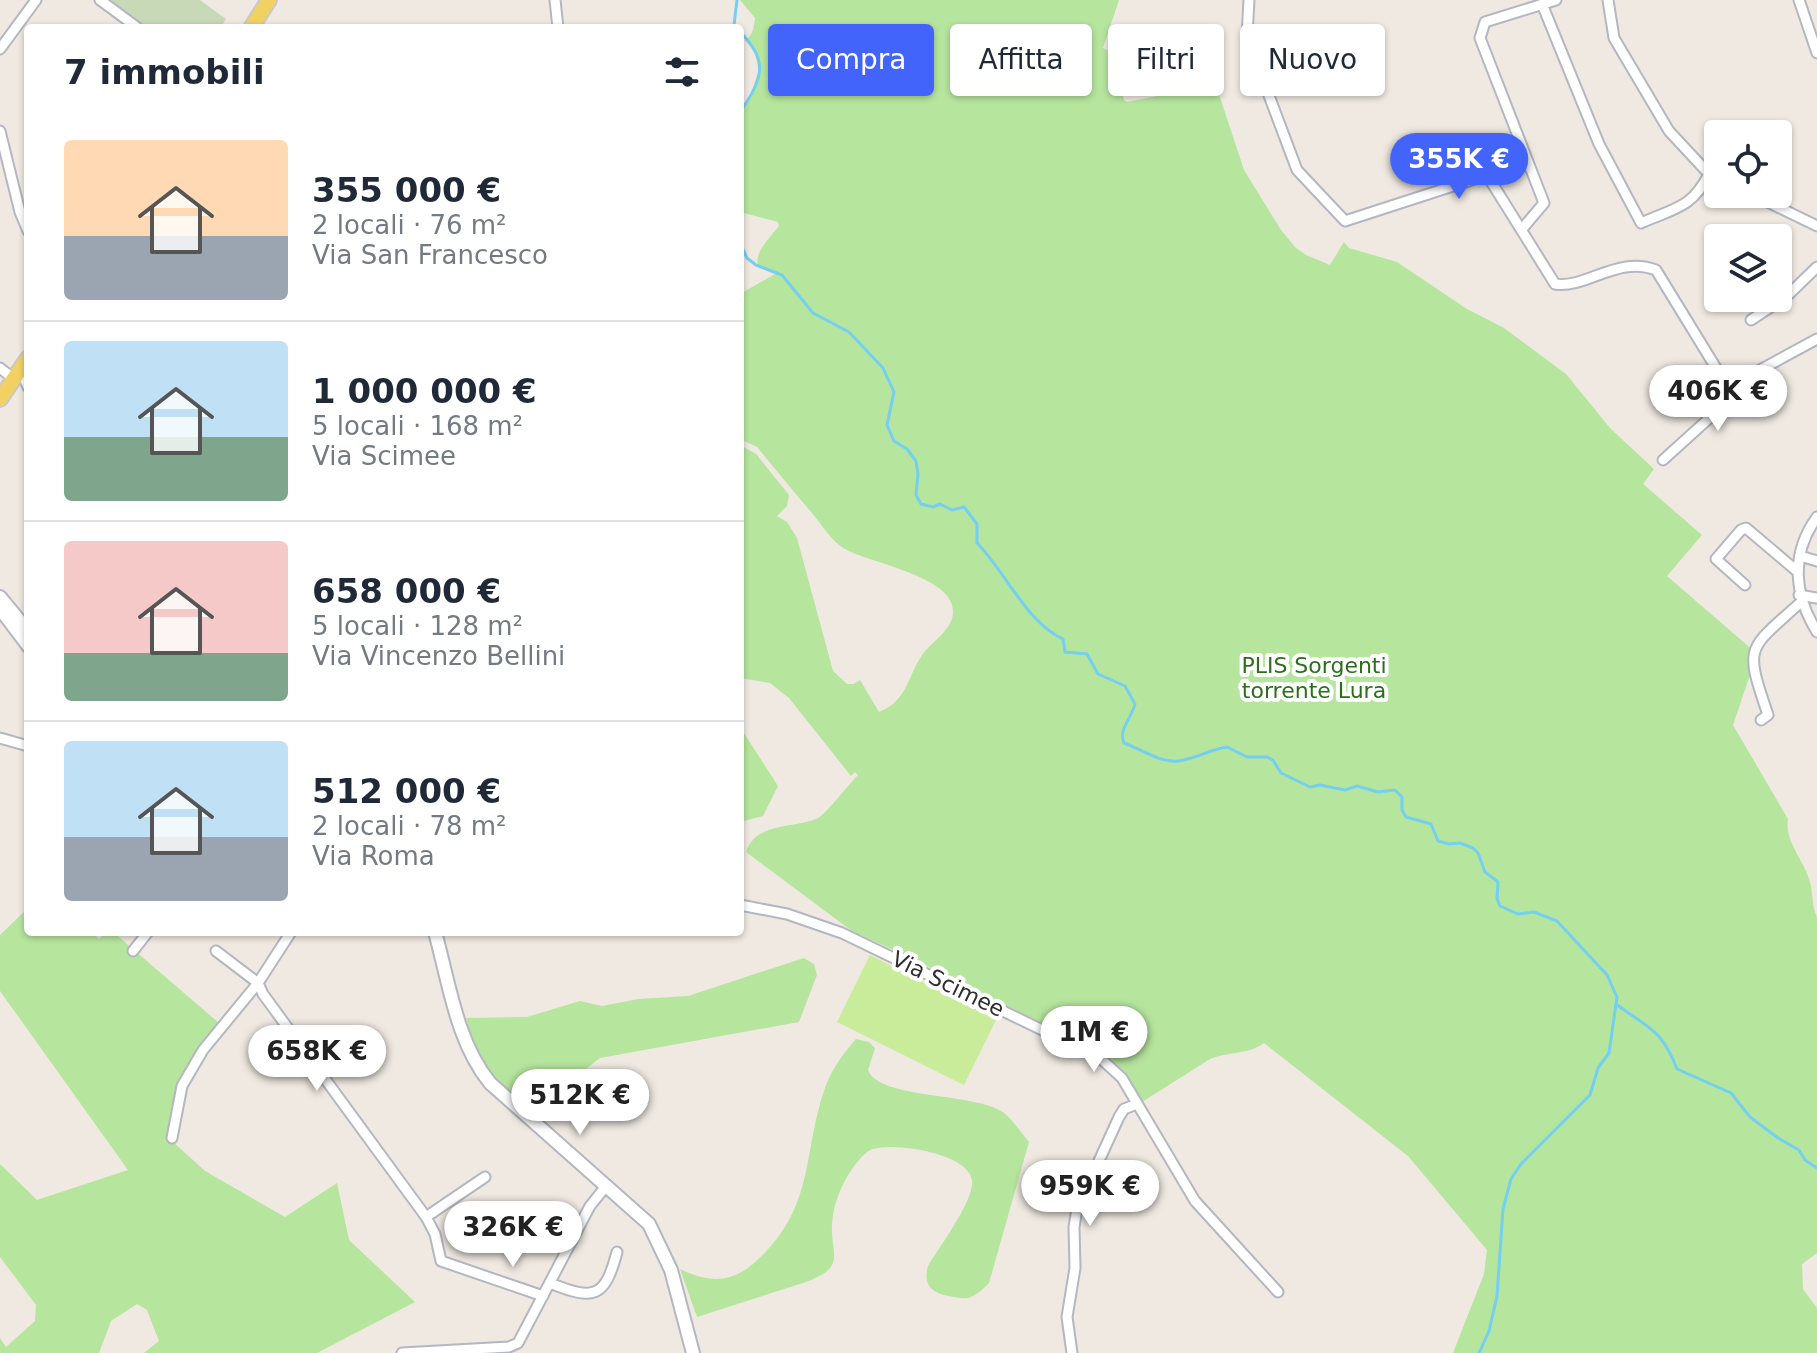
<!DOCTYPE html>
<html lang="it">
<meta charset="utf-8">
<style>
:root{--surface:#fff;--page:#f2f2f3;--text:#1f2937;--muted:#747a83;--line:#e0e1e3;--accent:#4264fb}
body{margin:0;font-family:"DejaVu Sans",sans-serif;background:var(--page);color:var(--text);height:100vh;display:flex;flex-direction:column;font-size:30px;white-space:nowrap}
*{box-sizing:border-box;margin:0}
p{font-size:26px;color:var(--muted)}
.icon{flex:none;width:44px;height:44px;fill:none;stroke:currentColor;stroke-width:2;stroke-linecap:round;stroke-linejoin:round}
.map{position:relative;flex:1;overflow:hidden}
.sheet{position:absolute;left:24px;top:24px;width:720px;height:912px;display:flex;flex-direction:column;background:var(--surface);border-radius:8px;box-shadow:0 2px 6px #0004}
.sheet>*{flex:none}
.guide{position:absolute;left:768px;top:24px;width:760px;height:72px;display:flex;gap:16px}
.tools{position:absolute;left:1704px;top:120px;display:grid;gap:16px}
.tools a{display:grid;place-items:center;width:88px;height:88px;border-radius:8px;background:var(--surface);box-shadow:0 2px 6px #0004;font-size:40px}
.price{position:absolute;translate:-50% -68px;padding:0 18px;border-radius:28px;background:#fff;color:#222;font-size:26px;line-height:52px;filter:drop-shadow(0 2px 4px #0008)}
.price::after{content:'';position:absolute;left:50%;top:48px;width:24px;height:18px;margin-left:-12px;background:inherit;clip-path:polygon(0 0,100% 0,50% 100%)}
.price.on{background:var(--accent);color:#fff}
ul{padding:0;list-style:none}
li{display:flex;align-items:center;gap:24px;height:200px;padding:0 40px}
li+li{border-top:2px solid var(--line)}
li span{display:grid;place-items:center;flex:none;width:224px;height:160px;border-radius:8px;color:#555}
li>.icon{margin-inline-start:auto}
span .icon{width:96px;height:96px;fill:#fffc;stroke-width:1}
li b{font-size:34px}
h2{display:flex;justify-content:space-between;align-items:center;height:96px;padding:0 40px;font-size:34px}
.tag{padding:0 28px;border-radius:8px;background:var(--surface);box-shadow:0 2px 6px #0004;font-size:28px;line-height:72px}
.tag.on{background:var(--accent);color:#fff}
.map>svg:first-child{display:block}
</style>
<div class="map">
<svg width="1817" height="1353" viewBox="0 0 1817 1353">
<rect width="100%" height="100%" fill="#efe9e1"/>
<!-- green -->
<g fill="#b6e59e">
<path d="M 740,0 L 1119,0 L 1103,48 L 1113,53 L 1124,100 L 1127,102 L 1193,89 L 1190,70 L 1208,61 L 1244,170 L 1281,230 L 1295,247 L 1306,255 L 1330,265 L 1344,242 L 1349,248 L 1397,262 L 1467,309 L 1504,328 L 1566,374 L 1610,428 L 1654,469 L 1643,484 L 1702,535 L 1667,576 L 1755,652 L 1751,672 L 1733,725 L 1788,819 C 1784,843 1807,863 1811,886 C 1813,898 1812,906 1817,917 L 1817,1253 L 1802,1264 L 1803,1289 L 1817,1308 L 1817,1353 L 1453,1353 L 1484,1274 L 1487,1250 L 1408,1156 L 1264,1043 C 1250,1054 1227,1052 1210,1059 L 1142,1102 L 1126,1074 L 1108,1056 L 905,955 L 852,931 L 746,852 C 756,821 796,829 818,818 C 827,813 849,784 858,775 L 855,772 L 851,776 L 789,698 L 770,683 L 740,678 L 740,445 L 756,454 L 789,495 L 787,506 L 777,516 L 787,522 L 797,538 L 833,671 L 847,684 L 854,684 L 860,680 L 879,712 C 907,701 907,678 922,655 C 931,642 954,629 953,611 C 953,576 869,563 845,549 C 831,541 822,525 812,513 C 793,491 775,469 757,447 L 740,439 L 740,294 L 775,274 L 758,267 C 754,251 770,238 779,226 L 778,222 L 740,212 L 740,110 L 751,94 L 759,69 L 755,53 L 745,40 C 753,36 754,26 755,18 Z"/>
<path d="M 740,727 L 778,786 L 763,816 L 740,822 Z"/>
<path d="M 28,908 L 28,932 L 92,932 L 99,939 L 107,932 L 113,932 L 219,1023 L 177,1085 L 172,1141 L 205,1171 L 285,1217 L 337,1183 L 349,1240 L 415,1302 L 317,1353 L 144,1353 L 159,1341 L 147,1310 L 137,1304 L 111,1321 L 99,1353 L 0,1353 L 0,1338 L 6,1347 L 35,1321 L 36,1305 L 0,1257 L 0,1164 L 37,1200 L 128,1170 L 0,991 L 0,935 Z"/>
<path d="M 804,958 L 814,964 L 817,975 L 799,1022 L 600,1058 L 566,1084 L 552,1110 L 533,1109 L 479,1065 L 466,1018 L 527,1017 L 580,1001 L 602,1006 L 639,999 L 688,996 Z"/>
<path d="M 856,1039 L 869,1042 L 875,1048 L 868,1070 C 879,1100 977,1092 1004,1113 C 1014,1121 1021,1133 1029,1142 L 989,1283 C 983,1289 977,1295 968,1298 C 962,1299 956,1297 949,1296 C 931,1293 923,1285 928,1266 C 939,1247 975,1200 972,1180 C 968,1153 894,1142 873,1149 C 869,1150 862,1156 859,1160 C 842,1180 831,1207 832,1233 C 832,1242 836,1255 833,1263 C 829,1273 817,1277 809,1281 L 697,1317 L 680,1269 C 707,1282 729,1284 753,1264 C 817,1208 801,1155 826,1085 C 833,1067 844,1053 856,1039 Z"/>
</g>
<!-- cemetery -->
<path fill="#c8d9b8" d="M 111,0 L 200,0 L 226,19 L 220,28 L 147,28 L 110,2 Z"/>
<!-- pitch -->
<path fill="#c9ec9a" d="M 870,955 L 996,1020 L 964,1085 L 837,1022 Z"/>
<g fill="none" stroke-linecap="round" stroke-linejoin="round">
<!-- stream -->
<g stroke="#75cff0" stroke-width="3">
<path d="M 736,28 L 734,25 L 737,0"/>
<path d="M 740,32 C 770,61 762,81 740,112"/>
<path d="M 740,243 L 747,258 L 756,265 L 782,275 L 813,313 L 849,332 L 883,368 L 894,392 L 887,425 L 894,441 L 907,449 L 916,461 L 918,474 L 916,495 L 921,504 L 933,507 L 940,504 L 952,510 L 964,507 L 977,524 L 977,543 C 1005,571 1026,622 1063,639 L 1065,652 L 1087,654 L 1098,674 L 1125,686 L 1135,704 C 1132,717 1118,730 1124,743 C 1141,749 1160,763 1178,761 C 1195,759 1211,749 1227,747 L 1247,757 L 1267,757 L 1273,760 L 1281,773 L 1310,787 L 1320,785 L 1345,790 L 1357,786 L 1378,792 L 1395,790 L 1402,797 L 1402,810 L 1406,817 L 1431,824 L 1438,841 L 1449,844 L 1460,843 L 1473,848 L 1478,853 L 1485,872 L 1498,882 L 1497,898 L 1500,906 L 1518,914 L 1534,912 L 1557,921 L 1607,975 L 1617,997 L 1609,1053 L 1598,1068 L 1590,1095 L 1521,1164 L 1511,1179 L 1503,1209 L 1497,1296 L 1489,1331 L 1479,1353"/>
<path d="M 1616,1004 C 1649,1029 1661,1028 1677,1069 L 1731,1093 L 1750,1117 L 1778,1138 L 1799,1150 L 1805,1160 L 1817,1168"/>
</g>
<!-- street casing -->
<g stroke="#b4b7c1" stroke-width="13">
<g id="street">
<path d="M 100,0 L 138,28"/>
<path d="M 555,0 L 558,28"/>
<path d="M 1249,0 L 1247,37 L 1297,170 L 1345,221 L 1487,175 L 1555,284 C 1586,289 1618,255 1656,270 L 1724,381 L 1734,384 L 1817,339"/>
<path d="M 1608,0 L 1614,38 L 1669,131 L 1709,174 L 1718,178"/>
<path d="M 1799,0 L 1817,53"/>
<path d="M 1542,4 L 1599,144 L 1641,223 C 1675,208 1692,208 1709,174"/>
<path d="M 0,49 L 36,0"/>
<path d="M 0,131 L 20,212 L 28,231"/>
<path d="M 1751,194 L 1817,226"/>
<path d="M 1522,229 L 1544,203 L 1480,38 L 1485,22 L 1556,0"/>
<path d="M 1751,320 L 1786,297 L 1817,267"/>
<path d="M 0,368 L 14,379"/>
<path d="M 20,369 L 28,387"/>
<path d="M 1663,460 L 1726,403 L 1733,393 L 1734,384"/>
<path d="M 1817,517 C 1790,554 1794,595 1817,632"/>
<path d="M 1800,556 L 1817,561"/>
<path d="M 1745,585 L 1716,559 L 1741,530 L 1746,528 L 1798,572"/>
<path d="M 1799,595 L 1817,598"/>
<path d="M 0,611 L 28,648"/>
<path d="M 1761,720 L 1768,715 C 1744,644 1747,651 1801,602"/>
<path d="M 0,738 L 28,746"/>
<path d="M 740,905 L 787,914 L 842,933 L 1100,1058 L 1122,1078 L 1195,1201 L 1278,1292"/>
<path d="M 133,951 L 148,932"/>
<path d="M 216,951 L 258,983 L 263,994 L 426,1217 L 435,1234 L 441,1261 L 543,1296"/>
<path d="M 172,1138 L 182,1086 L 203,1050 L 258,983 L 291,932"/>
<path d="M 426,1217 L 485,1177"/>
<path d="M 550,1283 C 594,1301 605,1298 617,1252"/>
<path d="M 402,1353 L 509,1347 L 518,1343 L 590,1206 L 607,1185"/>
<path d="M 1072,1353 L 1067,1317 L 1075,1268 L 1074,1227 L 1077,1209 L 1119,1117 L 1124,1109 L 1137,1104"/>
</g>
</g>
<!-- secondary casing -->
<g stroke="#b4b7c1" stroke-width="16">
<g id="secondary">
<path d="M 0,597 L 28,631"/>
<path d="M 435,932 C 449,982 456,1041 490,1083 L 649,1224 L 671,1270 L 693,1353"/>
</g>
</g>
<!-- primary casing -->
<g stroke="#c9c9c9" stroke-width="18">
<g id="primary">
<path d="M 251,28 L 269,0"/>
<path d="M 0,399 L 28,358"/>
</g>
</g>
<!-- street -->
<use href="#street" stroke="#fff" stroke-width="9"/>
<!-- secondary -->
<use href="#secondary" stroke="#fff" stroke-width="12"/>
<!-- primary -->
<use href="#primary" stroke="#f2d163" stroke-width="14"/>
</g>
<g text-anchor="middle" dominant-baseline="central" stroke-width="8" stroke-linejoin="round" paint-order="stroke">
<!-- park labels -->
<g font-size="22" fill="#2c6e1b" stroke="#fff">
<text x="1314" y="665">PLIS Sorgenti<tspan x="1314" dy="25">torrente Lura</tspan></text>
</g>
<!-- street labels -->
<g font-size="22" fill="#2e2e2e" stroke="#fff">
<text transform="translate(948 984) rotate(26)">Via Scimee</text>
</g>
</g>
</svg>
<div class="tools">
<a><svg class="icon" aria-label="locate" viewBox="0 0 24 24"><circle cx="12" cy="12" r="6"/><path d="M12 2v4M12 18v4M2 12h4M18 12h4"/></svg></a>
<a><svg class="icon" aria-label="layers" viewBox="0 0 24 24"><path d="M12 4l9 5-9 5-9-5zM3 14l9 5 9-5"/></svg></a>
</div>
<b class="price on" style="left:1459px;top:201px">355K €</b>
<b class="price" style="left:1718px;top:433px">406K €</b>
<b class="price" style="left:1094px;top:1074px">1M €</b>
<b class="price" style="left:317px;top:1093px">658K €</b>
<b class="price" style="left:580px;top:1137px">512K €</b>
<b class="price" style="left:1090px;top:1228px">959K €</b>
<b class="price" style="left:513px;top:1269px">326K €</b>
<div class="guide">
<a class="tag on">Compra</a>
<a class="tag">Affitta</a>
<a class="tag">Filtri</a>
<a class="tag">Nuovo</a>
</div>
<section class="sheet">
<h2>7 immobili<svg class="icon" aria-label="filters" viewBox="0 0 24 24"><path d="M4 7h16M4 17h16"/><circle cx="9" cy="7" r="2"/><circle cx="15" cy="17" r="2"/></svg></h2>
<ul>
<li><span style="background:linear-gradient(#ffd9b3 60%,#9aa5b1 0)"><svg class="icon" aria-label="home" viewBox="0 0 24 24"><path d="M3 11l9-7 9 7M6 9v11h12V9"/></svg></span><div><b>355 000 €</b><p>2 locali · 76 m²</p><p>Via San Francesco</p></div></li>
<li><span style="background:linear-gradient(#bfe0f5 60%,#7fa58c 0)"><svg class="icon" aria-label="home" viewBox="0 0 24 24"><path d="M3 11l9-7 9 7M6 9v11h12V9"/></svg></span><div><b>1 000 000 €</b><p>5 locali · 168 m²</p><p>Via Scimee</p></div></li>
<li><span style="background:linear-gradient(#f6c9c9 70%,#7fa58c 0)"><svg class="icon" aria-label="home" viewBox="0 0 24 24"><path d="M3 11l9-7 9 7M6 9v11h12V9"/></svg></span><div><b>658 000 €</b><p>5 locali · 128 m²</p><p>Via Vincenzo Bellini</p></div></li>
<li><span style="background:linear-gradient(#bfe0f5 60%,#9aa5b1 0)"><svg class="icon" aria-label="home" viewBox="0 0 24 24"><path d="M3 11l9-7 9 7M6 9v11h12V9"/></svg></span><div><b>512 000 €</b><p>2 locali · 78 m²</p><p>Via Roma</p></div></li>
</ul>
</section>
</div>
